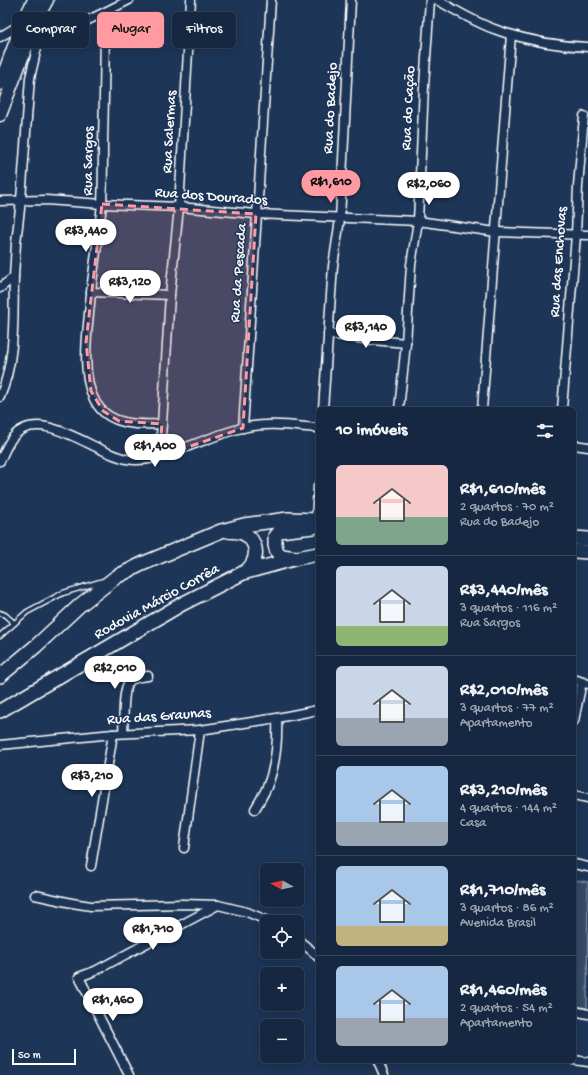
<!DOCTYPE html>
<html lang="pt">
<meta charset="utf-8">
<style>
:root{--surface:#162841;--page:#23344c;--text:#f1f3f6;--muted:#9ea6b1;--line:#35445a;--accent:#ff9aa2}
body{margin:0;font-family:"Gochi Hand",sans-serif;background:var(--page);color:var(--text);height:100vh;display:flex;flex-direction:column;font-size:15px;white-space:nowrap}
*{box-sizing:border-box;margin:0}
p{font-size:13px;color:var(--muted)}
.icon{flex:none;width:22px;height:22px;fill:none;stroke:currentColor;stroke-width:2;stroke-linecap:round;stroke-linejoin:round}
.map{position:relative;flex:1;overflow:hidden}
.sheet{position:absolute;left:316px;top:407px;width:260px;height:656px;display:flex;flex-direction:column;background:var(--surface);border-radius:6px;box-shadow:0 2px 10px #0003,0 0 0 1px var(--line)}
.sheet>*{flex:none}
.banner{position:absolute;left:12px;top:12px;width:244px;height:36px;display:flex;gap:8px}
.needle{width:26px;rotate:278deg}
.buttons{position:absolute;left:260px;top:863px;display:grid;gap:8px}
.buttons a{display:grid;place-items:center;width:44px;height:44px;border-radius:6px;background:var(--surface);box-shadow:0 2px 10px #0003,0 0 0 1px var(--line);font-size:20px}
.scale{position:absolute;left:12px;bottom:10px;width:64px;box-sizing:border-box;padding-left:4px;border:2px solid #fff;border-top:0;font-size:11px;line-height:14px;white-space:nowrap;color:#fff;-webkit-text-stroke:3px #1d3557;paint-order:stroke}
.price{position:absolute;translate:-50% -34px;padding:0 9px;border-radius:14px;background:#fff;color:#222;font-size:13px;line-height:26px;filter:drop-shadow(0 1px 2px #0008)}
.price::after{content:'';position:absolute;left:50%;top:24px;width:12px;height:9px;margin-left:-6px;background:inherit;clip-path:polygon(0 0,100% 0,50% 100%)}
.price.selected{background:var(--accent);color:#111}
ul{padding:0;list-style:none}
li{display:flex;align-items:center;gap:12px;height:100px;padding:0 20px}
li+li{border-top:1px solid var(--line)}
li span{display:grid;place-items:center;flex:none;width:112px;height:80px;border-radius:6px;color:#555}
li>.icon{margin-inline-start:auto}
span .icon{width:48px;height:48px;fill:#fffc;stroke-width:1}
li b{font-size:17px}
h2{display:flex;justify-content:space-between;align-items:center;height:48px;padding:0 20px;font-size:17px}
.tag{padding:0 14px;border-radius:6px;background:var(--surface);box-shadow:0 2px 10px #0003,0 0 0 1px var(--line);font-size:14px;line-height:36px}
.tag.selected{background:var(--accent);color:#111}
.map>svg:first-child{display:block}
</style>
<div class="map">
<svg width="588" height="1075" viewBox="0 0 588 1075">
<rect width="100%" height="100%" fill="#1d3557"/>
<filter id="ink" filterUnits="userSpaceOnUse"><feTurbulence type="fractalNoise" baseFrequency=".025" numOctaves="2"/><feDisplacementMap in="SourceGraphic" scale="8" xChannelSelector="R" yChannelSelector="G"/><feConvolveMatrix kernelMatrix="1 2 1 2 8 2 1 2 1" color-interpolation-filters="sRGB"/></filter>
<g filter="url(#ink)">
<!-- green -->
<path fill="#364b69" stroke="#9aa5b4" d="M 574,880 L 588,882 L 587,1008 L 574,1006 Z"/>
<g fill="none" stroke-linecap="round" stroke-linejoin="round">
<!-- service casing -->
<g stroke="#fff" stroke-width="7">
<g id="service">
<path d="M 0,613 L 5,615 L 14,623"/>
<path d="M 0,636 L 27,612 L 63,593 L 103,581"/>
</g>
</g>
<!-- minor casing -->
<g stroke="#fff" stroke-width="11">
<g id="minor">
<path d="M 437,0 C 455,10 474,22 494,29 C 524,40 557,46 588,47"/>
<path d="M 105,12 C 105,56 104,99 103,143 C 103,163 103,183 102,203 C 101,215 99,227 98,239 C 94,264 91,289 89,314 C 86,342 82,379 96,403 C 110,426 140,425 162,424"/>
<path d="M 0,37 L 23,23"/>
<path d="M 34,46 L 105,12 L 129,0"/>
<path d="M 0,201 L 46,200 L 102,204 L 179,207 L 256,214 L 418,221 L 496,232 L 588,235"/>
<path d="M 0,288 L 14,277 L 16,243 L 21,200 L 30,78 L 38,43"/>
<path d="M 91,292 L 170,295"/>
<path d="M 328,334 L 372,340 L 406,343"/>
<path d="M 0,397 C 16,359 13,317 14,277"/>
<path d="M 323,409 L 333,266 L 340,219 L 351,0"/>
<path d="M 399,409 L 406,343 L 411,265 L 418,221 L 424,86 L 430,0"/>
<path d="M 482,409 L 511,35"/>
<path d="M 562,409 L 576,235 L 578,186 L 584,116"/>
<path d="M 243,428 L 271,0"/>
<path d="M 574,445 L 588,447"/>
<path d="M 159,457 L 162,424 L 170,295 L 179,207 L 191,0"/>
<path d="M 0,461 C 4,453 7,444 13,437 C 42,403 100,459 134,460 C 152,461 168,454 184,448 C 203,441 222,433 242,428 C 267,422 293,426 318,428"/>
<path d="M 316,520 L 318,486"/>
<path d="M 574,679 L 588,684"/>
<path d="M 574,721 L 582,682"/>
<path d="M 123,733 C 124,723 122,687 130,681 C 134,677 142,677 148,676"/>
<path d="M 0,745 L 113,734 L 200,730 L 277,718 L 318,710"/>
<path d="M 574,795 L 588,798"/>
<path d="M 255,809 C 259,802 264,794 267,787 C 276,765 278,742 277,718"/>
<path d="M 184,848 L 200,730"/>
<path d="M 574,864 L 588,867"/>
<path d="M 91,866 L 113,734"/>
<path d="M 35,895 L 72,903 L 91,906 L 183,904 L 218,905 L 247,912 L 271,922"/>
<path d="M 297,939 L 312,951 L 318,957"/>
<path d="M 574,1011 L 588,1014"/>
<path d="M 574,1060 L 588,1062"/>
<path d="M 378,1061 L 384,1075"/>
<path d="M 129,1075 L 79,977 L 95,971 L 123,956 L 218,905"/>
</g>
</g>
<!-- primary casing -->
<g stroke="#fff" stroke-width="15">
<g id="primary">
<path d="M 0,84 L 23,22 L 34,0"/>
<path d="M 0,115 L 38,16 L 47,0"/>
</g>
</g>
<!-- trunk casing -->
<g stroke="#fff" stroke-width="16">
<g id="trunk">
<path d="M 228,531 C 231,532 235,531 238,532 C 253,534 260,551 252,564 C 250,568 246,571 243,573"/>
<path d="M 574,538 L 588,539"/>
<path d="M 574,551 L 588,552"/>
<path d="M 296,558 L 282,556 L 277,552 L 275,545 L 275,536 L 279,531 L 313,527 L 316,526"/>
<path d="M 0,676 L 36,646 L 80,605 L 116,577 L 142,564 L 221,531 L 244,525 L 288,519 L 318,520"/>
<path d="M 0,711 L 182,604 L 243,573 L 297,558 L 318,554"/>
</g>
</g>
<!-- service -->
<use href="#service" stroke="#1d3557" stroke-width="4"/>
<!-- minor -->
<use href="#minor" stroke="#1d3557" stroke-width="8"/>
<!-- primary -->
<use href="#primary" stroke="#1d3557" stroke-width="12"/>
<!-- trunk -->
<use href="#trunk" stroke="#1d3557" stroke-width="13"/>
</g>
</g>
<!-- marked area -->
<path fill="#ff9aa2" fill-opacity="0.2" stroke="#ff9aa2" stroke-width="3" stroke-dasharray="8 5" stroke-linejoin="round" d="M 102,204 L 256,214 L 243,428 L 159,457 L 162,424 L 119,421 L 103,411 L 91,391 L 86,342 Z"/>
<g text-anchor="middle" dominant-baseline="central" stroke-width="3" stroke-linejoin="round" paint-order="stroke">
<!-- street labels -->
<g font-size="15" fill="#fff" stroke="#1d3557">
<text transform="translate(331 108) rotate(-87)">Rua do Badejo</text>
<text transform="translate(409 108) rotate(-87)">Rua do Cação</text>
<text transform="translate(170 132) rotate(-87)">Rua Salermas</text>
<text transform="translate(89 161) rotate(-89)">Rua Sargos</text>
<text transform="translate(211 197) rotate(4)">Rua dos Dourados</text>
<text transform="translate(559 262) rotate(-86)">Rua das Enchovas</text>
<text transform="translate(239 273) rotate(-86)">Rua da Pescada</text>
<text transform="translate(157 602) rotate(-29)">Rodovia Márcio Corrêa</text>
<text transform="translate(159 717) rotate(-4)">Rua das Graunas</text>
</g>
</g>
</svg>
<div class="buttons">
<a><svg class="needle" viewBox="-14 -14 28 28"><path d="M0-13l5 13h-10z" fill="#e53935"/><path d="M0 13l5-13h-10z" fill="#9ea6b1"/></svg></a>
<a><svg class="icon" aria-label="locate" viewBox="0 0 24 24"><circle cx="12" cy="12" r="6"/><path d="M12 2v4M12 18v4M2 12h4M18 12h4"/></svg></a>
<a>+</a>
<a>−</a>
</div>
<div class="scale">50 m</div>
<b class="price selected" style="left:331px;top:204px">R$1,610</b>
<b class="price" style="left:429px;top:206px">R$2,060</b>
<b class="price" style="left:86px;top:253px">R$3,440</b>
<b class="price" style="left:130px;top:304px">R$3,120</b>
<b class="price" style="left:366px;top:349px">R$3,140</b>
<b class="price" style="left:155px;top:468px">R$1,400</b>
<b class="price" style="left:115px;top:690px">R$2,010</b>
<b class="price" style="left:92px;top:798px">R$3,210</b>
<b class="price" style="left:153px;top:951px">R$1,710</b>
<b class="price" style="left:113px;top:1022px">R$1,460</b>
<div class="banner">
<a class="tag">Comprar</a>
<a class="tag selected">Alugar</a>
<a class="tag">Filtros</a>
</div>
<section class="sheet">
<h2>10 imóveis<svg class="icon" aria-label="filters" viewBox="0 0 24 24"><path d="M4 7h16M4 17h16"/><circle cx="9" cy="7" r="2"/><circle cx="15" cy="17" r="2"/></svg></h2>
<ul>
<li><span style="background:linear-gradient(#f6c9c9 65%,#7fa58c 0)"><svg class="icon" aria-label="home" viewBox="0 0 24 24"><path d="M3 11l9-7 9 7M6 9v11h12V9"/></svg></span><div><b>R$1,610/mês</b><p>2 quartos · 70 m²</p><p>Rua do Badejo</p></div></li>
<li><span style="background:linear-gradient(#c9d6e8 75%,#8fb573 0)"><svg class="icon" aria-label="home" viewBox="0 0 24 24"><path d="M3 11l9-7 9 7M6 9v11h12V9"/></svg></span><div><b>R$3,440/mês</b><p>3 quartos · 116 m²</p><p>Rua Sargos</p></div></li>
<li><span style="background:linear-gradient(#c9d6e8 65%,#9aa5b1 0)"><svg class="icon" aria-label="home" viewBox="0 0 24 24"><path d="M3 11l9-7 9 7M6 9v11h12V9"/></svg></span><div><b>R$2,010/mês</b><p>3 quartos · 77 m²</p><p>Apartamento</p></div></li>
<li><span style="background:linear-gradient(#a9c7e8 70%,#9aa5b1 0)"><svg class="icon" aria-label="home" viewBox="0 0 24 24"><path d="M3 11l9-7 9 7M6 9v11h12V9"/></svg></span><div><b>R$3,210/mês</b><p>4 quartos · 144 m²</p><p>Casa</p></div></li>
<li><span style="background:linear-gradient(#a9c7e8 75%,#c2b280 0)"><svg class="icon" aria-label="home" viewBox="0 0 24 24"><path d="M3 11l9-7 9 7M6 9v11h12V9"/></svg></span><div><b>R$1,710/mês</b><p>3 quartos · 86 m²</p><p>Avenida Brasil</p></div></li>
<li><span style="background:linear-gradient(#a9c7e8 65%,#9aa5b1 0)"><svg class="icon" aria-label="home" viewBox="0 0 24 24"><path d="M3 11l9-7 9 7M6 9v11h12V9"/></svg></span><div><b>R$1,460/mês</b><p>2 quartos · 54 m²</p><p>Apartamento</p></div></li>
</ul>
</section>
</div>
